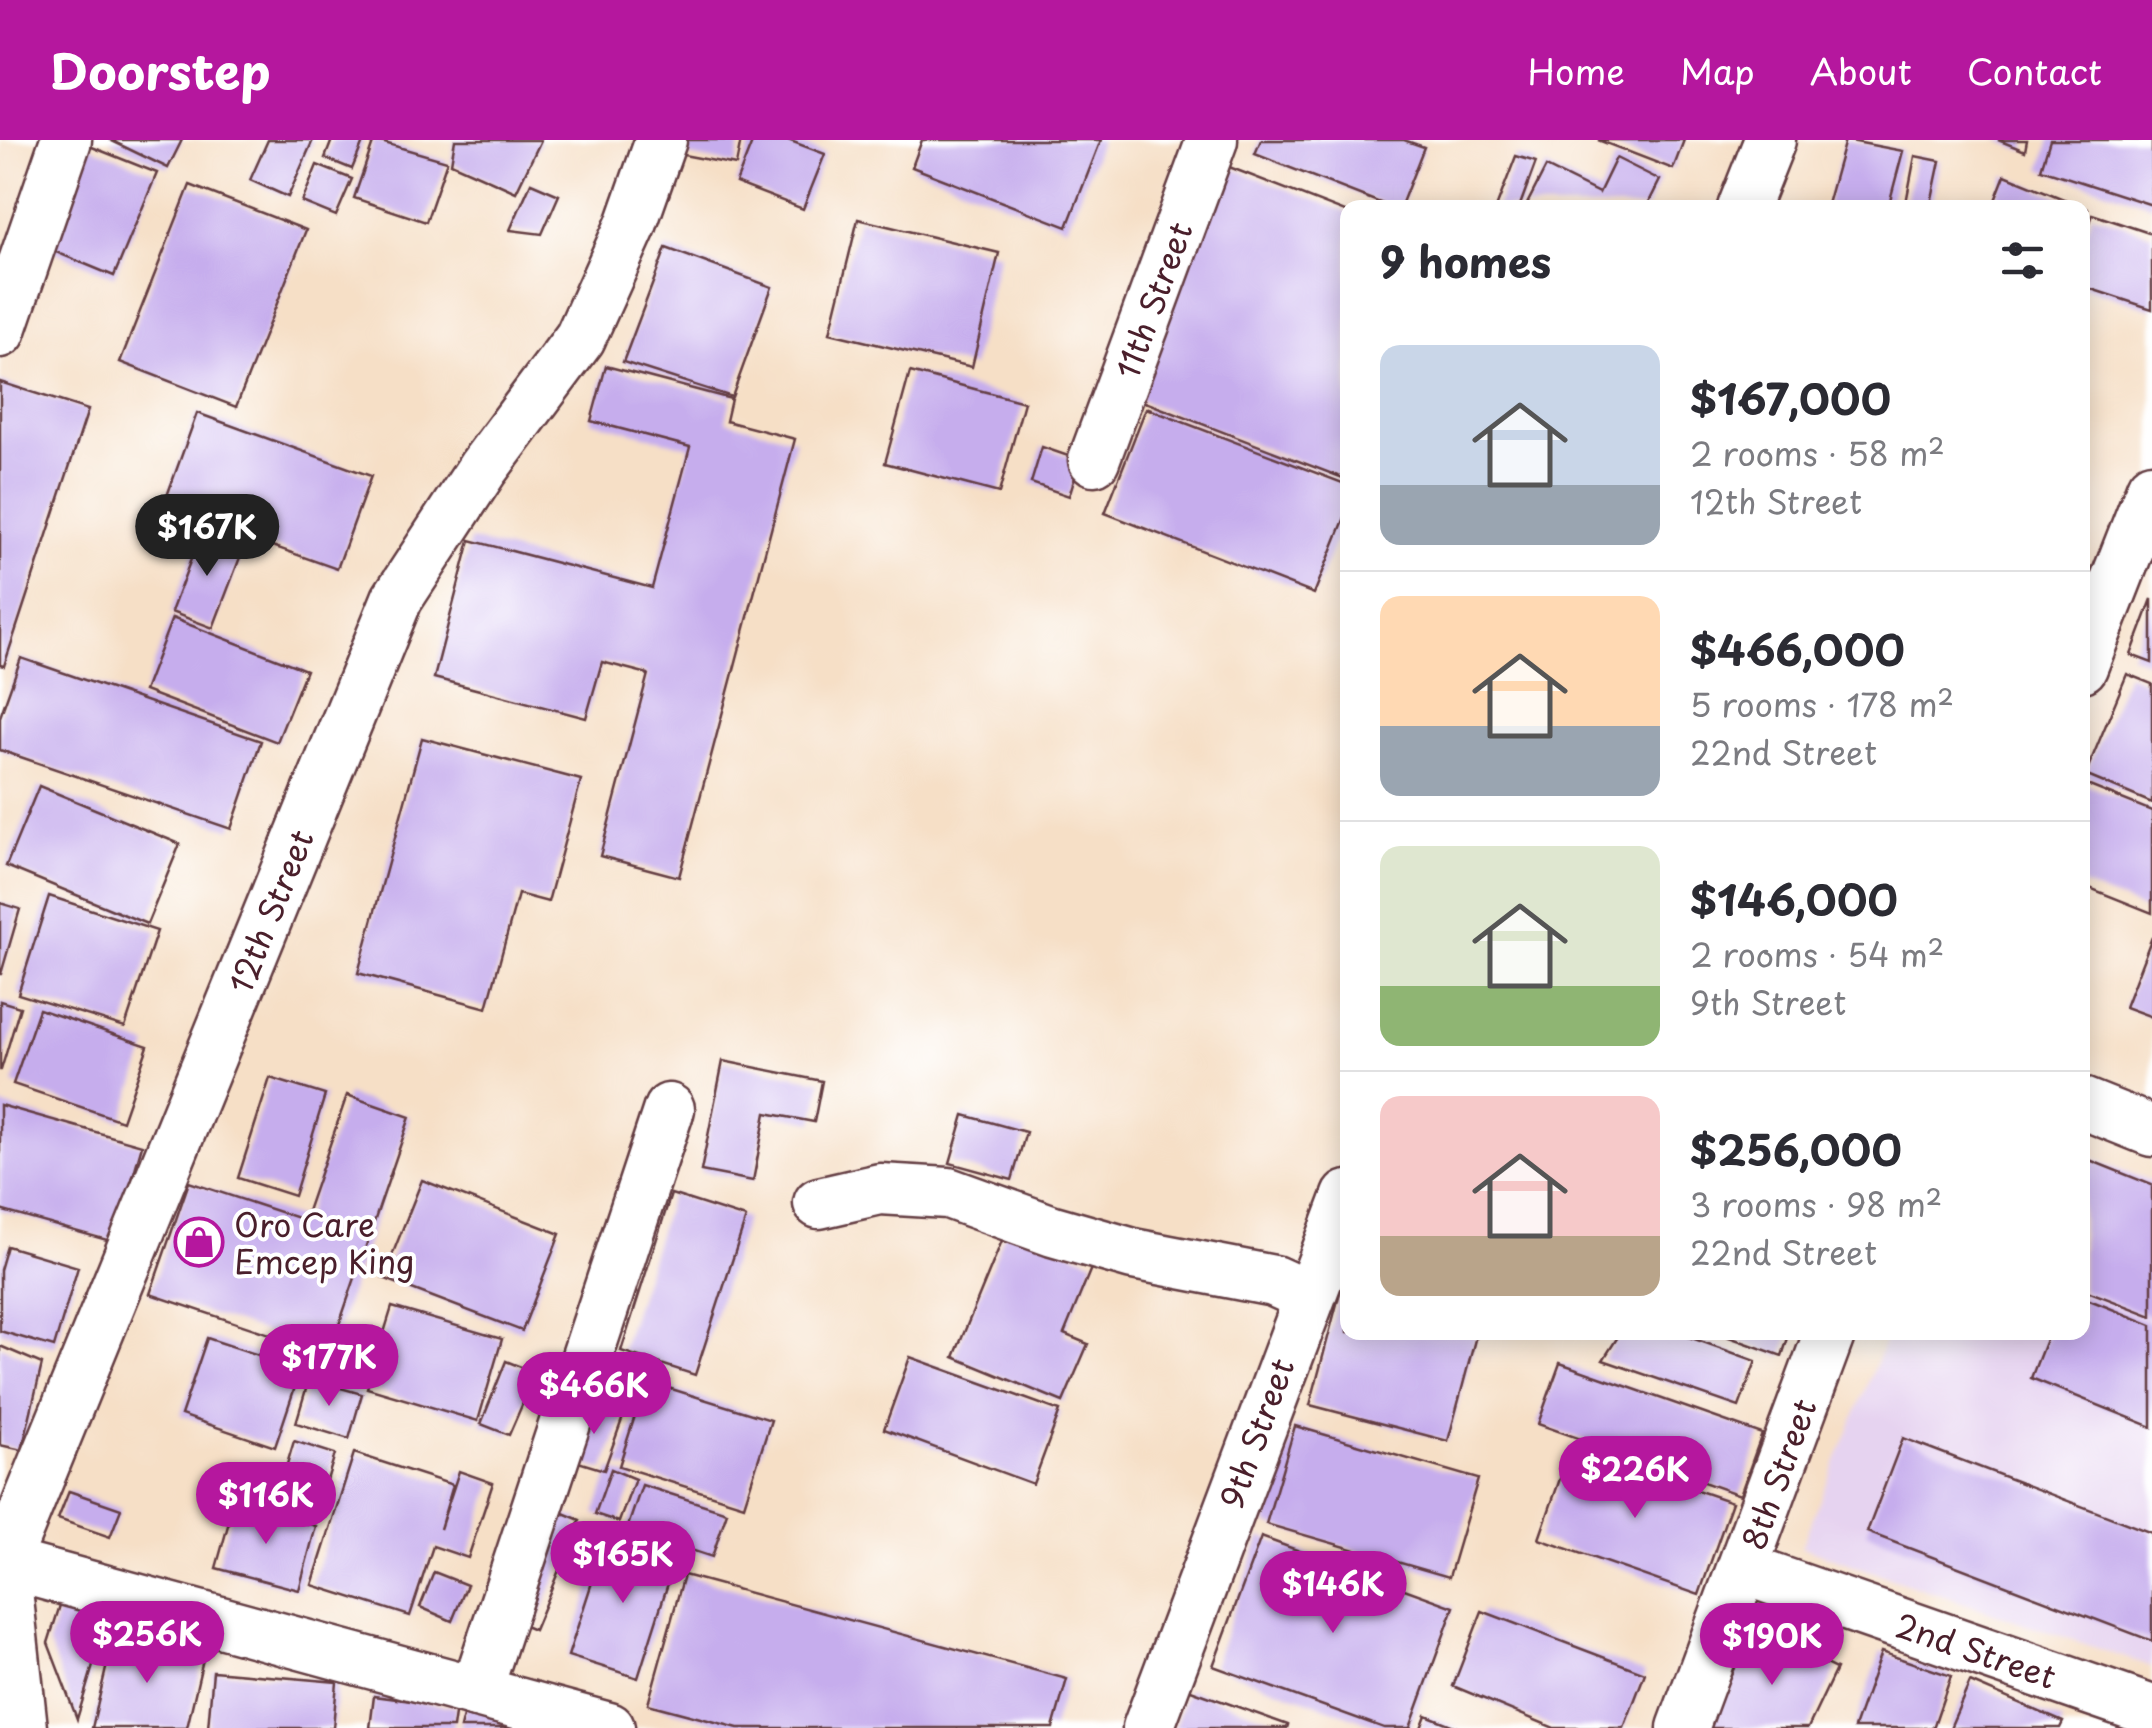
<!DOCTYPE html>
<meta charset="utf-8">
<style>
:root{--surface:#fff;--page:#f7f7f7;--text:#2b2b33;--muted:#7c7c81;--line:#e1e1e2;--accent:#b5179e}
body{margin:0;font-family:"Playpen Sans",sans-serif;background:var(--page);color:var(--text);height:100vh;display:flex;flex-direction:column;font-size:38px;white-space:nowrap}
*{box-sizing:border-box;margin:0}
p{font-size:32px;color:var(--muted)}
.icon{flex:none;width:55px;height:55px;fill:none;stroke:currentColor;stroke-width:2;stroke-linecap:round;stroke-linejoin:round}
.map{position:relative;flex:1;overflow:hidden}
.details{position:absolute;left:1340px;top:60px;width:750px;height:1140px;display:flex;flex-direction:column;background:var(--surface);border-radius:20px;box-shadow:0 5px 25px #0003}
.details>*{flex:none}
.price{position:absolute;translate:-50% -85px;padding:0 22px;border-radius:35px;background:var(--accent);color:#fff;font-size:32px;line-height:65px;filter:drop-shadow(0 2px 5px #0008)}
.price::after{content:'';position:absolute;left:50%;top:60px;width:30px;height:22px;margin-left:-15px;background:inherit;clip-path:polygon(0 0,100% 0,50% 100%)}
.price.selected{background:#222;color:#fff}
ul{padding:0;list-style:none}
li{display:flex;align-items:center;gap:30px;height:250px;padding:0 40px}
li+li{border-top:2px solid var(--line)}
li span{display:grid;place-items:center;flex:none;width:280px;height:200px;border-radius:20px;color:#555}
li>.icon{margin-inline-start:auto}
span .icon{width:120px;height:120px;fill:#fffc;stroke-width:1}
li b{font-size:42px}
h2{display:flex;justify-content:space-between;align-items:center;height:120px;padding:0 40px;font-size:42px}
header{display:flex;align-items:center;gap:60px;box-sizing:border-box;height:140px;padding:0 50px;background:var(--accent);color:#fff}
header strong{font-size:48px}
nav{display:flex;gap:55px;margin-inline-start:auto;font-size:35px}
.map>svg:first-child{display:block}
</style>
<header>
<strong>Doorstep</strong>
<nav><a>Home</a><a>Map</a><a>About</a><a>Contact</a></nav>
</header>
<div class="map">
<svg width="2152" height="1588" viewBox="0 0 2152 1588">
<rect width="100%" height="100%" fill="#fff"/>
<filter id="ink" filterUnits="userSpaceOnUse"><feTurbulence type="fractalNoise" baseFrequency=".01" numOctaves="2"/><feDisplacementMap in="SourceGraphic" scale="20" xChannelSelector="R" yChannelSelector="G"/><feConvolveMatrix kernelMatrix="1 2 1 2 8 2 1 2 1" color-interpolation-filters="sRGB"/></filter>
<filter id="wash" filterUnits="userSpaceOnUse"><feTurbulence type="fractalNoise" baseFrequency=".0048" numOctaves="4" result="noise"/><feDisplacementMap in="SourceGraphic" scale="40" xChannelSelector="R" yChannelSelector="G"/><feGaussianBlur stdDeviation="2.25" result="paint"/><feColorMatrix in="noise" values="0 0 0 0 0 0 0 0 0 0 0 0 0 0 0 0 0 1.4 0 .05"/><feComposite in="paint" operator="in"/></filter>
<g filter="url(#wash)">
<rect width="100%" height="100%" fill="#f6dfc6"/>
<!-- built -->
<path fill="#e6d3f0" d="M 2083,1015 L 2152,1041 L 2152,1527 L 1801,1407 L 1888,1193 L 2082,1192 Z"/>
<g id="blocks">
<!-- building -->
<g fill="#c6aded">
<path d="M 110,0 L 182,0 L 168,28 Z"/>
<path d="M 268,0 L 313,0 L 288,57 L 250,40 Z"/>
<path d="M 332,0 L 364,0 L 352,29 L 325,18 Z"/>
<path d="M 374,0 L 447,21 L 426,82 L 354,58 Z"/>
<path d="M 455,0 L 541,0 L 516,52 L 451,23 Z"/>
<path d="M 676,0 L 741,0 L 736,25 L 673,13 Z"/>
<path d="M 753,0 L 788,0 L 825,14 L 803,69 L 736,43 Z"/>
<path d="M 922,0 L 1101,0 L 1067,87 L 912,27 Z"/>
<path d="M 1261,0 L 1404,0 L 1424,7 L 1400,68 L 1393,68 L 1255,14 Z"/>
<path d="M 1598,0 L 1684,0 L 1673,29 Z"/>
<path d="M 1845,0 L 1903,11 L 1888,68 L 1826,68 Z"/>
<path d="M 1998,0 L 2027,0 L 2025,11 Z"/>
<path d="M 2050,0 L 2152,0 L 2152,65 L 2041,29 Z"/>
<path d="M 82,3 L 157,33 L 114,136 L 39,105 Z"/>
<path d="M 1516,16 L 1536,22 L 1519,68 L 1496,68 Z"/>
<path d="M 1915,16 L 1940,21 L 1930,68 L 1905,68 Z"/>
<path d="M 1616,18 L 1660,40 L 1646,68 L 1525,68 L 1546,27 L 1599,53 Z"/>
<path d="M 317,25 L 352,39 L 336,76 L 302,62 Z"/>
<path d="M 1224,25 L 1348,73 L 1348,340 L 1132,257 Z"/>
<path d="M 2005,35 L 2088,69 L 2082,81 L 2082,68 L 1992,68 Z"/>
<path d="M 531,43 L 559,55 L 542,94 L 510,90 Z"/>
<path d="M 190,45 L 306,90 L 236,267 L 120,222 Z"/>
<path d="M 2092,74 L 2152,94 L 2152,169 L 2082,146 L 2082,102 Z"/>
<path d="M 858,79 L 999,113 L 972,227 L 830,193 Z"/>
<path d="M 666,108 L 772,147 L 732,257 L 623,222 Z"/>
<path d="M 606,226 L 731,259 L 726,281 L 795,299 L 679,737 L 600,716 L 648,534 L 602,522 L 586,578 L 434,538 L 470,400 L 652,448 L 690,307 L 591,281 Z"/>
<path d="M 910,232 L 1024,262 L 999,353 L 885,323 Z"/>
<path d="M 0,242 L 88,270 L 4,526 L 0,525 Z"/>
<path d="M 1146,268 L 1348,345 L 1348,370 L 1314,454 L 1105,373 Z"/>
<path d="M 197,273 L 371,336 L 337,429 L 163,367 Z"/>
<path d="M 1042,307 L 1080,320 L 1069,356 L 1031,343 Z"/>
<path d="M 202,390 L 244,407 L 213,488 L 171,472 Z"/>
<path d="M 2152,459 L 2152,523 L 2131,515 Z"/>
<path d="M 172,478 L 306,530 L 277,602 L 144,551 Z"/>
<path d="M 21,518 L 261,601 L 231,689 L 0,610 L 0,577 Z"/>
<path d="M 2127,534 L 2152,544 L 2152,663 L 2085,635 Z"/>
<path d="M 422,598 L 581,640 L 548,762 L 518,754 L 487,868 L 358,833 Z"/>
<path d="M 2082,643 L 2152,671 L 2152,773 L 2082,745 Z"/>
<path d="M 39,646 L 180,704 L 147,784 L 6,726 Z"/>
<path d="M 49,756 L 157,791 L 125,887 L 18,854 Z"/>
<path d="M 0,763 L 20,769 L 1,834 L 0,834 Z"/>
<path d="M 2152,797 L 2152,877 L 2125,867 Z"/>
<path d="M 0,861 L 20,867 L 1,930 L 0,930 Z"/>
<path d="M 39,869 L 148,906 L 122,981 L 13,944 Z"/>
<path d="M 723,921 L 822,941 L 814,982 L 766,973 L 753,1041 L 701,1031 Z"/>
<path d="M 270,938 L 325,955 L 294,1056 L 238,1038 Z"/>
<path d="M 347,955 L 410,977 L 329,1214 L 150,1154 L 189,1042 L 304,1080 Z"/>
<path d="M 0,965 L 142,1005 L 114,1102 L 0,1070 Z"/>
<path d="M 964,975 L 1026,992 L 1012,1040 L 950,1023 Z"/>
<path d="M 2082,1017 L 2152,1045 L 2152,1176 L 2082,1149 Z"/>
<path d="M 422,1040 L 560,1094 L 522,1191 L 383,1138 Z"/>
<path d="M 671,1054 L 746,1078 L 695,1235 L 621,1211 Z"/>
<path d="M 1008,1086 L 1094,1121 L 1064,1194 L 1088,1204 L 1063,1262 L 954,1217 Z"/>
<path d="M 7,1106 L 78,1127 L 54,1207 L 0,1191 L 0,1130 Z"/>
<path d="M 1346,1130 L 1348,1192 L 1477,1192 L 1448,1301 L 1310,1265 Z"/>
<path d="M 2082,1157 L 2152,1185 L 2152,1287 L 2031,1238 L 2049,1192 L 2082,1192 Z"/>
<path d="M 392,1167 L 502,1199 L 478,1281 L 367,1248 Z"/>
<path d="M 1621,1192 L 1675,1192 L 1756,1221 L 1739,1267 L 1603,1220 Z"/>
<path d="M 1715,1192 L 1790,1192 L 1782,1216 Z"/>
<path d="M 207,1198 L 301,1229 L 275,1307 L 181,1275 Z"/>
<path d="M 0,1206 L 42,1224 L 22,1310 L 0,1305 Z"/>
<path d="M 910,1217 L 1060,1271 L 1033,1344 L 884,1289 Z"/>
<path d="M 506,1221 L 536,1233 L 509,1295 L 481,1284 Z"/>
<path d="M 1560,1223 L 1762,1294 L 1740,1355 L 1538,1284 Z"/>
<path d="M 604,1228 L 639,1240 L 627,1274 L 592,1262 Z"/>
<path d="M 309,1239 L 362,1254 L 349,1299 L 296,1283 Z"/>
<path d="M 646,1241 L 771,1280 L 744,1365 L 619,1326 Z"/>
<path d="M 584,1264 L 623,1277 L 604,1330 L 565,1318 Z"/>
<path d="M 1295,1286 L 1478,1339 L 1449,1437 L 1266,1384 Z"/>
<path d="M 1903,1298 L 2152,1393 L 2152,1501 L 1867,1392 Z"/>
<path d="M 294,1301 L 335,1314 L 317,1373 L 276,1361 Z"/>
<path d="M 1571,1307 L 1732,1362 L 1699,1455 L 1539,1399 Z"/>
<path d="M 354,1313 L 453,1345 L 440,1389 L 459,1331 L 493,1343 L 468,1418 L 433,1406 L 410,1476 L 312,1445 Z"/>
<path d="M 611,1329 L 635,1339 L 619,1382 L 595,1374 Z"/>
<path d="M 642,1345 L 727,1372 L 712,1417 L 627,1389 Z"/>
<path d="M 69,1351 L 121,1369 L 110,1397 L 58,1379 Z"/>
<path d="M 234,1364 L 316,1386 L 299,1450 L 216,1428 Z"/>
<path d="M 556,1370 L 580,1380 L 534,1490 L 510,1480 Z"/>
<path d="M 608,1393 L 677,1415 L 638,1538 L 568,1516 Z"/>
<path d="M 1261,1397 L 1454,1467 L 1410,1588 L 1384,1588 L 1213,1526 Z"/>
<path d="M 434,1432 L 467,1445 L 452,1481 L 420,1467 Z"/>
<path d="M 684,1435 L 1067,1539 L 1053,1588 L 738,1588 L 648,1564 Z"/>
<path d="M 61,1462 L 108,1476 L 77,1579 L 48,1503 Z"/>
<path d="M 1482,1471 L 1645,1533 L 1624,1588 L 1554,1588 L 1453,1546 Z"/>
<path d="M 1753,1489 L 1836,1529 L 1808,1588 L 1705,1588 Z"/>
<path d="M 114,1495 L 204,1515 L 187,1588 L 92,1588 Z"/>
<path d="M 1881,1512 L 1951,1536 L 1933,1588 L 1854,1588 Z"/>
<path d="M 213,1531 L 337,1542 L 333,1588 L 208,1588 Z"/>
<path d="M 1970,1542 L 2063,1582 L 2060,1588 L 1950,1588 Z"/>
<path d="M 1188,1549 L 1288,1585 L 1287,1588 L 1174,1588 Z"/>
<path d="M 374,1556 L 456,1567 L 453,1588 L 370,1588 Z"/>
<path d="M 466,1564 L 516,1577 L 513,1588 L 460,1588 Z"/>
<path d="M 1426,1575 L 1459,1588 L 1421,1588 Z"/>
</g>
</g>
</g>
<g filter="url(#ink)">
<use href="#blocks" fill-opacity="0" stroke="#643c42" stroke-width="2.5"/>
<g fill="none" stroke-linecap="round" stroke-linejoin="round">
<!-- minor casing -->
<g stroke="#643c42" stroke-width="55">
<g id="minor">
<path d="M 1743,68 L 1770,0"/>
<path d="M 0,192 L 66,0"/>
<path d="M 1094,320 L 1212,0"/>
<path d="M 2082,527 L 2152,348"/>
<path d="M 2082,963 L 2152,991"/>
<path d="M 819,1063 L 880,1049 L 948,1053 L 1053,1091 L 1133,1114 L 1274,1141 L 1307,1156"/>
<path d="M 0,1422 L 609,1588"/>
<path d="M 1743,1429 L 2152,1571"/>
<path d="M 476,1552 L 669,969"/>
<path d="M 22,1588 L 4,1423 L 397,459 L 483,328 L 580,198 L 631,85 L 661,0"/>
<path d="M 1148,1588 L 1348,1056"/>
<path d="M 1683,1588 L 1830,1192"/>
</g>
</g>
<!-- minor -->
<use href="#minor" stroke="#fff" stroke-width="50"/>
</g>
</g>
<!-- icons -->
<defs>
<g id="shop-ring" transform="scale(2.5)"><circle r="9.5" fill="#fff" stroke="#b5179e" stroke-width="1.5"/><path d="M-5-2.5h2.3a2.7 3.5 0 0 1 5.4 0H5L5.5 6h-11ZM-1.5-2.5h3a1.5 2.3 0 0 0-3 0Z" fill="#b5179e"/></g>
</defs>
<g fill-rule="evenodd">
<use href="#shop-ring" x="199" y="1102"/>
</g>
<g text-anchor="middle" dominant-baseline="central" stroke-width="8" stroke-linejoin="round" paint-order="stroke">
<!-- street labels -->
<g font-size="32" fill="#4a1f2b" stroke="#fff">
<text transform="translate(1153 160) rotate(-70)">11th Street</text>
<text transform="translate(270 771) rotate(-68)">12th Street</text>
<text transform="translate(1256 1293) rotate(-70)">9th Street</text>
<text transform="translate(1778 1334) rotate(-70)">8th Street</text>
<text transform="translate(1976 1510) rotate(19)">2nd Street</text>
</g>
<!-- poi labels -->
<g font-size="32" fill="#4a1f2b" stroke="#fff" text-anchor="start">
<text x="234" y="1084">Oro Care<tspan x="234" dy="37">Emcep King</tspan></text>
</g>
</g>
</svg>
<b class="price selected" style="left:207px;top:439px">$167K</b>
<b class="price" style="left:329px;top:1269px">$177K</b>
<b class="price" style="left:594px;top:1297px">$466K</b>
<b class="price" style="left:1635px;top:1381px">$226K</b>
<b class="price" style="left:266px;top:1407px">$116K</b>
<b class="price" style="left:623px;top:1466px">$165K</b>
<b class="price" style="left:1333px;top:1496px">$146K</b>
<b class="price" style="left:147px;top:1546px">$256K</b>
<b class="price" style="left:1772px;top:1548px">$190K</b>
<section class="details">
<h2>9 homes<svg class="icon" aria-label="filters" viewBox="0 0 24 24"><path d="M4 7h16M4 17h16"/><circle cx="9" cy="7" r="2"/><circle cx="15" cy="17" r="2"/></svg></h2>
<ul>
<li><span style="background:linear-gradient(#c9d6e8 70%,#9aa5b1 0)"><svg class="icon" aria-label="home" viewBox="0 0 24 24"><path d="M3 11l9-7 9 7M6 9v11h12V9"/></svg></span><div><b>$167,000</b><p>2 rooms · 58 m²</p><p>12th Street</p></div></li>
<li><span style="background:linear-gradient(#ffd9b3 65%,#9aa5b1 0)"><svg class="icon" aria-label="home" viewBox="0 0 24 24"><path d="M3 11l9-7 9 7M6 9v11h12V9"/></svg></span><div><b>$466,000</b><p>5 rooms · 178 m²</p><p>22nd Street</p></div></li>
<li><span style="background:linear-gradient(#dfe7d0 70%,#8fb573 0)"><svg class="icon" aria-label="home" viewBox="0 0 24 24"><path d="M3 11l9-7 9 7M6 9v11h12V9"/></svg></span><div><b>$146,000</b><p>2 rooms · 54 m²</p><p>9th Street</p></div></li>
<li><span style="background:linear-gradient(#f6c9c9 70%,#b9a48a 0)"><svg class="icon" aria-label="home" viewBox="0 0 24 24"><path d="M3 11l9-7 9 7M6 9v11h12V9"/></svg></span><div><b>$256,000</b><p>3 rooms · 98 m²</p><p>22nd Street</p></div></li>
</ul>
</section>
</div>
